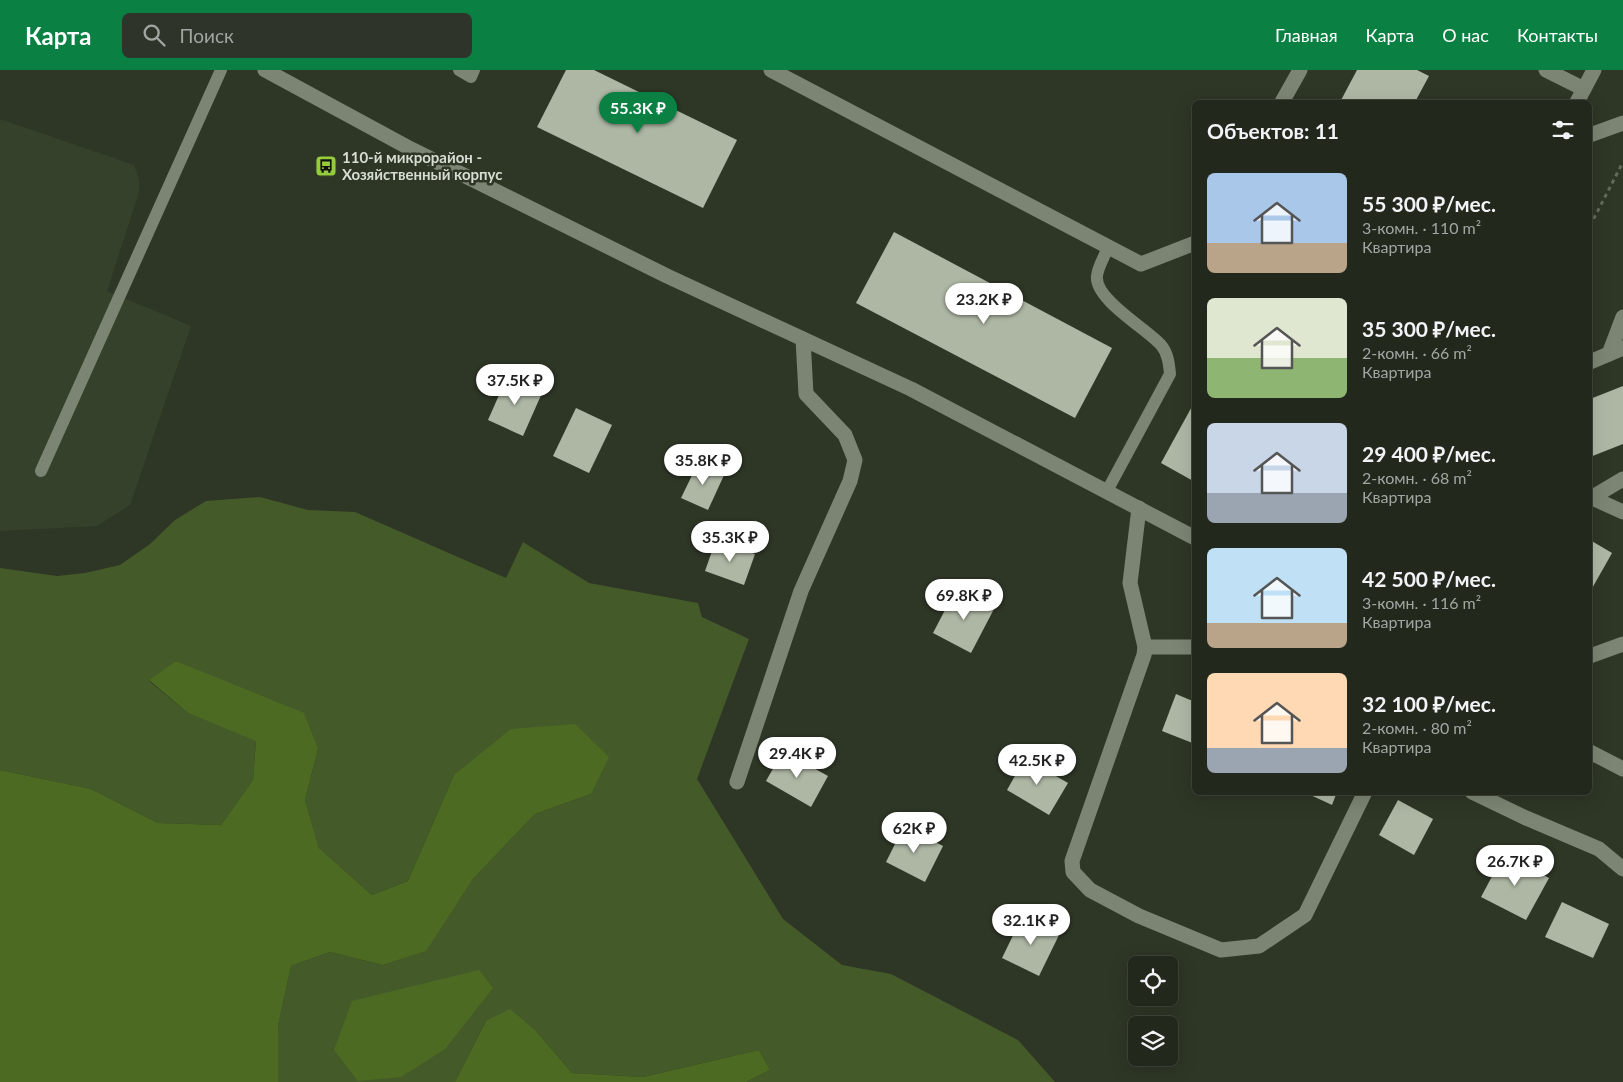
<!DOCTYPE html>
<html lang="ru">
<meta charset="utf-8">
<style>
:root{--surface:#22281c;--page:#2e3429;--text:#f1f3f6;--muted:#a2a6a3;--line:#3f443b;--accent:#0b8043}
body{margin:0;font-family:Lato,sans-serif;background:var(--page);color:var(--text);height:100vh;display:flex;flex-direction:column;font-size:19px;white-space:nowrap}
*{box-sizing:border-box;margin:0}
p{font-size:16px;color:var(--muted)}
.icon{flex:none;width:28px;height:28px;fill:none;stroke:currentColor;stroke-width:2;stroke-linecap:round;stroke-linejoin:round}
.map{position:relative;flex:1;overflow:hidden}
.panel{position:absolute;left:1192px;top:30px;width:400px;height:695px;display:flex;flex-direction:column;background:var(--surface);border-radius:8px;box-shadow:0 5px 20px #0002,0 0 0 1px var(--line)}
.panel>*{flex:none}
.buttons{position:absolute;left:1128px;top:886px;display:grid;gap:10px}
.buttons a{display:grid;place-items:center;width:50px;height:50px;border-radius:8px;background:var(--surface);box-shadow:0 5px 20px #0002,0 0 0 1px var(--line);font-size:25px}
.price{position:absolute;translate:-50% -42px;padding:0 11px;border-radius:18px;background:#fff;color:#222;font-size:16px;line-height:32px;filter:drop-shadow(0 1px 2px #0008)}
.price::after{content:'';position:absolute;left:50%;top:30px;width:15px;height:11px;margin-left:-8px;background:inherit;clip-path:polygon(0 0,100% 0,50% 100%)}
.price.active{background:var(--accent);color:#fff}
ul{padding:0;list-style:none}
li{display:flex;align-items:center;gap:15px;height:125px;padding:0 15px}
li span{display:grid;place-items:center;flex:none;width:140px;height:100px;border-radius:8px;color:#555}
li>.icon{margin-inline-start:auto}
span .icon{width:60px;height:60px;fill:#fffc;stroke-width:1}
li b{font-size:21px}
h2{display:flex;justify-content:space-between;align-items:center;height:60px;padding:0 15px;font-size:21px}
header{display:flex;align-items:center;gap:30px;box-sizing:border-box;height:70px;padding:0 25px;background:var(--accent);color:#fff}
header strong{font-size:24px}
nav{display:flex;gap:28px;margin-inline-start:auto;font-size:18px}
.search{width:350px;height:45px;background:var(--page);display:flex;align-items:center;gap:12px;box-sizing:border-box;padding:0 18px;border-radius:8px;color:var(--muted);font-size:19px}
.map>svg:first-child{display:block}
</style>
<header>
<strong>Карта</strong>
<div class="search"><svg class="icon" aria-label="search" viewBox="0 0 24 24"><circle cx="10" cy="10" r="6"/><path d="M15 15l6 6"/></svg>Поиск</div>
<nav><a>Главная</a><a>Карта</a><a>О нас</a><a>Контакты</a></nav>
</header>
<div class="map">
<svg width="1623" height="1012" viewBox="0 0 1623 1012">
<rect width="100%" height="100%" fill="#2e3626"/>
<!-- built -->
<path fill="#36412b" d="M 0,49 L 134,95 L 139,109 L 139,122 L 107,221 L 191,256 L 130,435 L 97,456 L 0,461 Z"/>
<!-- green -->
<path fill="#455a29" d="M 260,427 L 308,440 L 355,442 L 506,508 L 523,472 L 589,513 L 698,533 L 702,547 L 749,569 L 697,709 L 783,849 L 842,895 L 891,904 L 1018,970 L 1055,1012 L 746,1012 L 770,1000 L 759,980 L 643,1007 L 572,1003 L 536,961 L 486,951 L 455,1012 L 278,1012 L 278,956 L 291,896 L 330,882 L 383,895 L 425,881 L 473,809 L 535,744 L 591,724 L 454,705 L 408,811 L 372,825 L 319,778 L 305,730 L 318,679 L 235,616 L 176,591 L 149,611 L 188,643 L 256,670 L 253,710 L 221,755 L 158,753 L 91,719 L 0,700 L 0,498 L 57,506 L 85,503 L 120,495 L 150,474 L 175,450 L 206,431 Z"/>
<!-- forest -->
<g fill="#4d6a23">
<path d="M 176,591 L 304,643 L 318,679 L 305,730 L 319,778 L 372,825 L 408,811 L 454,705 L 511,659 L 575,654 L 609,687 L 591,724 L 535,744 L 473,809 L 426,881 L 383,895 L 330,882 L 291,896 L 278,956 L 278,1012 L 0,1012 L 0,700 L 91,719 L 158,753 L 221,755 L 253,710 L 256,671 L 188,643 L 149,610 Z"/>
<path d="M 479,900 L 493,918 L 445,979 L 401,1007 L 358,1011 L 334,980 L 352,931 Z"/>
<path d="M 510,939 L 536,961 L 572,1003 L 643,1007 L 759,980 L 770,1000 L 746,1012 L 455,1012 L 486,951 Z"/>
</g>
<!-- building -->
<g fill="#aeb7a4">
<path d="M 566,0 L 594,0 L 737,70 L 703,138 L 537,57 Z"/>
<path d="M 1357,0 L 1417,0 L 1429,6 L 1415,32 L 1340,32 Z"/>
<path d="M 894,162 L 1112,278 L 1075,348 L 856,233 Z"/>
<path d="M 507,307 L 542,323 L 523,366 L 488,350 Z"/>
<path d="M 1623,316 L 1623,374 L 1590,387 L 1590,329 Z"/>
<path d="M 1195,331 L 1195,412 L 1161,393 Z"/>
<path d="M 576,338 L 612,355 L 589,403 L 553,386 Z"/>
<path d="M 699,391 L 725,403 L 708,440 L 681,428 Z"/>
<path d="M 716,470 L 755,484 L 744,515 L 705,501 Z"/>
<path d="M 1590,470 L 1612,483 L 1590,522 Z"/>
<path d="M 956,519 L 994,539 L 971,583 L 933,563 Z"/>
<path d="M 1176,624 L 1195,632 L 1195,674 L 1162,661 Z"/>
<path d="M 783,681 L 828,706 L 811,737 L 766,711 Z"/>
<path d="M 1025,688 L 1068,713 L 1049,745 L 1007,720 Z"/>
<path d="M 1304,722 L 1337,722 L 1332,735 Z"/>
<path d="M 1398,730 L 1433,749 L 1414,785 L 1379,765 Z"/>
<path d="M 904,756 L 943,776 L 925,812 L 886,792 Z"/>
<path d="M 1504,784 L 1549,808 L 1526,850 L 1481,827 Z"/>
<path d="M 1562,832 L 1609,854 L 1593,888 L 1545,867 Z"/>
<path d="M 1023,845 L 1060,863 L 1039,906 L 1002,888 Z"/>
</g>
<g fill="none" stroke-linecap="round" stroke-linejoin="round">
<!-- path -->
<path stroke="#636a5c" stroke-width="3" stroke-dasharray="4 4" stroke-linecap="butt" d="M 1590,156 L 1623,92"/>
<!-- lane -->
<g stroke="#7c8573" stroke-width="12">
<path d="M 459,0 L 471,7 L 474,0"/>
<path d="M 41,401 L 221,0"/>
<path d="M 1107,421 L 1170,304 C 1169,294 1168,283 1161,275 C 1147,259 1094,229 1097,206 C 1098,196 1105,186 1108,177"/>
</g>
<!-- street -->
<g stroke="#7c8573" stroke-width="15">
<path d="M 771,0 L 1141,194 L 1195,173"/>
<path d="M 1546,0 L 1584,19"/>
<path d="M 1282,32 L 1300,0"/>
<path d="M 1590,65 L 1623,53"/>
<path d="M 1609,284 L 1623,247"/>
<path d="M 1590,292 L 1623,278"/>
<path d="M 1590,427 L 1623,442"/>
<path d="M 1591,428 L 1623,409"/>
<path d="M 1139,438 L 1130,513 L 1145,577 L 1144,585 L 1072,791 L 1073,802 L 1090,820 L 1139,846 L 1221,880 L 1259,876 L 1305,845 L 1365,722"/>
<path d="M 1145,577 L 1195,577"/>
<path d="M 1590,586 L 1623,574"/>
<path d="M 1590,682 L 1623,699"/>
<path d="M 737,712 L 801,521 L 850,411 L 855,390 L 845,365 L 806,324 L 803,269"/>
<path d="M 1472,722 L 1526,748 L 1599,779 L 1623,799"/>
</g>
<!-- secondary -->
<g stroke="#7c8573" stroke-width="15">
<path d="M 265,0 L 411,79 L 667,206 L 911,319 L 1195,468"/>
<path d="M 1577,32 L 1594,0"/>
</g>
</g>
<!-- icons -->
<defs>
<g id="bus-square" transform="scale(1.125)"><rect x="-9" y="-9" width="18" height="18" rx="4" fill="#94cc3c" stroke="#2e3626"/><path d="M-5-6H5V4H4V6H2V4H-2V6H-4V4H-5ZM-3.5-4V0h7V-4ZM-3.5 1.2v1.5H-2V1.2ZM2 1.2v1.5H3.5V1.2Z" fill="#111"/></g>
</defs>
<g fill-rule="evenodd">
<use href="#bus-square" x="326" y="96"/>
</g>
<g text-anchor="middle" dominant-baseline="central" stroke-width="5" stroke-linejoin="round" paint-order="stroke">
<!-- poi labels -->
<g font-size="15" font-weight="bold" fill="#d8ddd3" stroke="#2e3626" text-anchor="start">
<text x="342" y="87">110-й микрорайон -<tspan x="342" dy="17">Хозяйственный корпус</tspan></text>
</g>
</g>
</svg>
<div class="buttons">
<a><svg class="icon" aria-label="locate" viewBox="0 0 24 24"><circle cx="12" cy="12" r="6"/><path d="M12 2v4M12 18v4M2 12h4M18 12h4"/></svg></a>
<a><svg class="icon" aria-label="layers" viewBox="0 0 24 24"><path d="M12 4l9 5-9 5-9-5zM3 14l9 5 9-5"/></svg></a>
</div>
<b class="price active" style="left:638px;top:64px">55.3K ₽</b>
<b class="price" style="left:984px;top:255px">23.2K ₽</b>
<b class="price" style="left:515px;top:336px">37.5K ₽</b>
<b class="price" style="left:703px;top:416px">35.8K ₽</b>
<b class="price" style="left:730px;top:493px">35.3K ₽</b>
<b class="price" style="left:964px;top:551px">69.8K ₽</b>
<b class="price" style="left:797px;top:709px">29.4K ₽</b>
<b class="price" style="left:1037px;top:716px">42.5K ₽</b>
<b class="price" style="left:914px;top:784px">62K ₽</b>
<b class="price" style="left:1515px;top:817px">26.7K ₽</b>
<b class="price" style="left:1031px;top:876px">32.1K ₽</b>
<section class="panel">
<h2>Объектов: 11<svg class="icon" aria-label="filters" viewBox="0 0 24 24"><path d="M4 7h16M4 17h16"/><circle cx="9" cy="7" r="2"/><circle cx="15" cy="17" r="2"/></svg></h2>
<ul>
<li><span style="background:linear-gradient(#a9c7e8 70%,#b9a48a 0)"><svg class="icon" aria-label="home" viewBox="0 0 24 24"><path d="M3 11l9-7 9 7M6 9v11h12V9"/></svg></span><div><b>55 300 ₽/мес.</b><p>3-комн. · 110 m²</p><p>Квартира</p></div></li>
<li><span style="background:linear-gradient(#dfe7d0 60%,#8fb573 0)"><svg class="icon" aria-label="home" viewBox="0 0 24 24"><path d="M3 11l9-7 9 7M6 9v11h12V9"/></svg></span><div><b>35 300 ₽/мес.</b><p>2-комн. · 66 m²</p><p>Квартира</p></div></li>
<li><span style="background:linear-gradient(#c9d6e8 70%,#9aa5b1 0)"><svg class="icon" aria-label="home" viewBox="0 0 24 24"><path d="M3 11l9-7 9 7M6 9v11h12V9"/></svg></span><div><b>29 400 ₽/мес.</b><p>2-комн. · 68 m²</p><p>Квартира</p></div></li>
<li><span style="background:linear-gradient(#bfe0f5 75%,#b9a48a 0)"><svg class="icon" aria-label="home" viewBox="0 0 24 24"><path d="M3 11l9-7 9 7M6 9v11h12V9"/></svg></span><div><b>42 500 ₽/мес.</b><p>3-комн. · 116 m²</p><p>Квартира</p></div></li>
<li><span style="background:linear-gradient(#ffd9b3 75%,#9aa5b1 0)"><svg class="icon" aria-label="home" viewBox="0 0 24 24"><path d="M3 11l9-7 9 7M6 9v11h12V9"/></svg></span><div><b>32 100 ₽/мес.</b><p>2-комн. · 80 m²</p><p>Квартира</p></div></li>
</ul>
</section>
</div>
